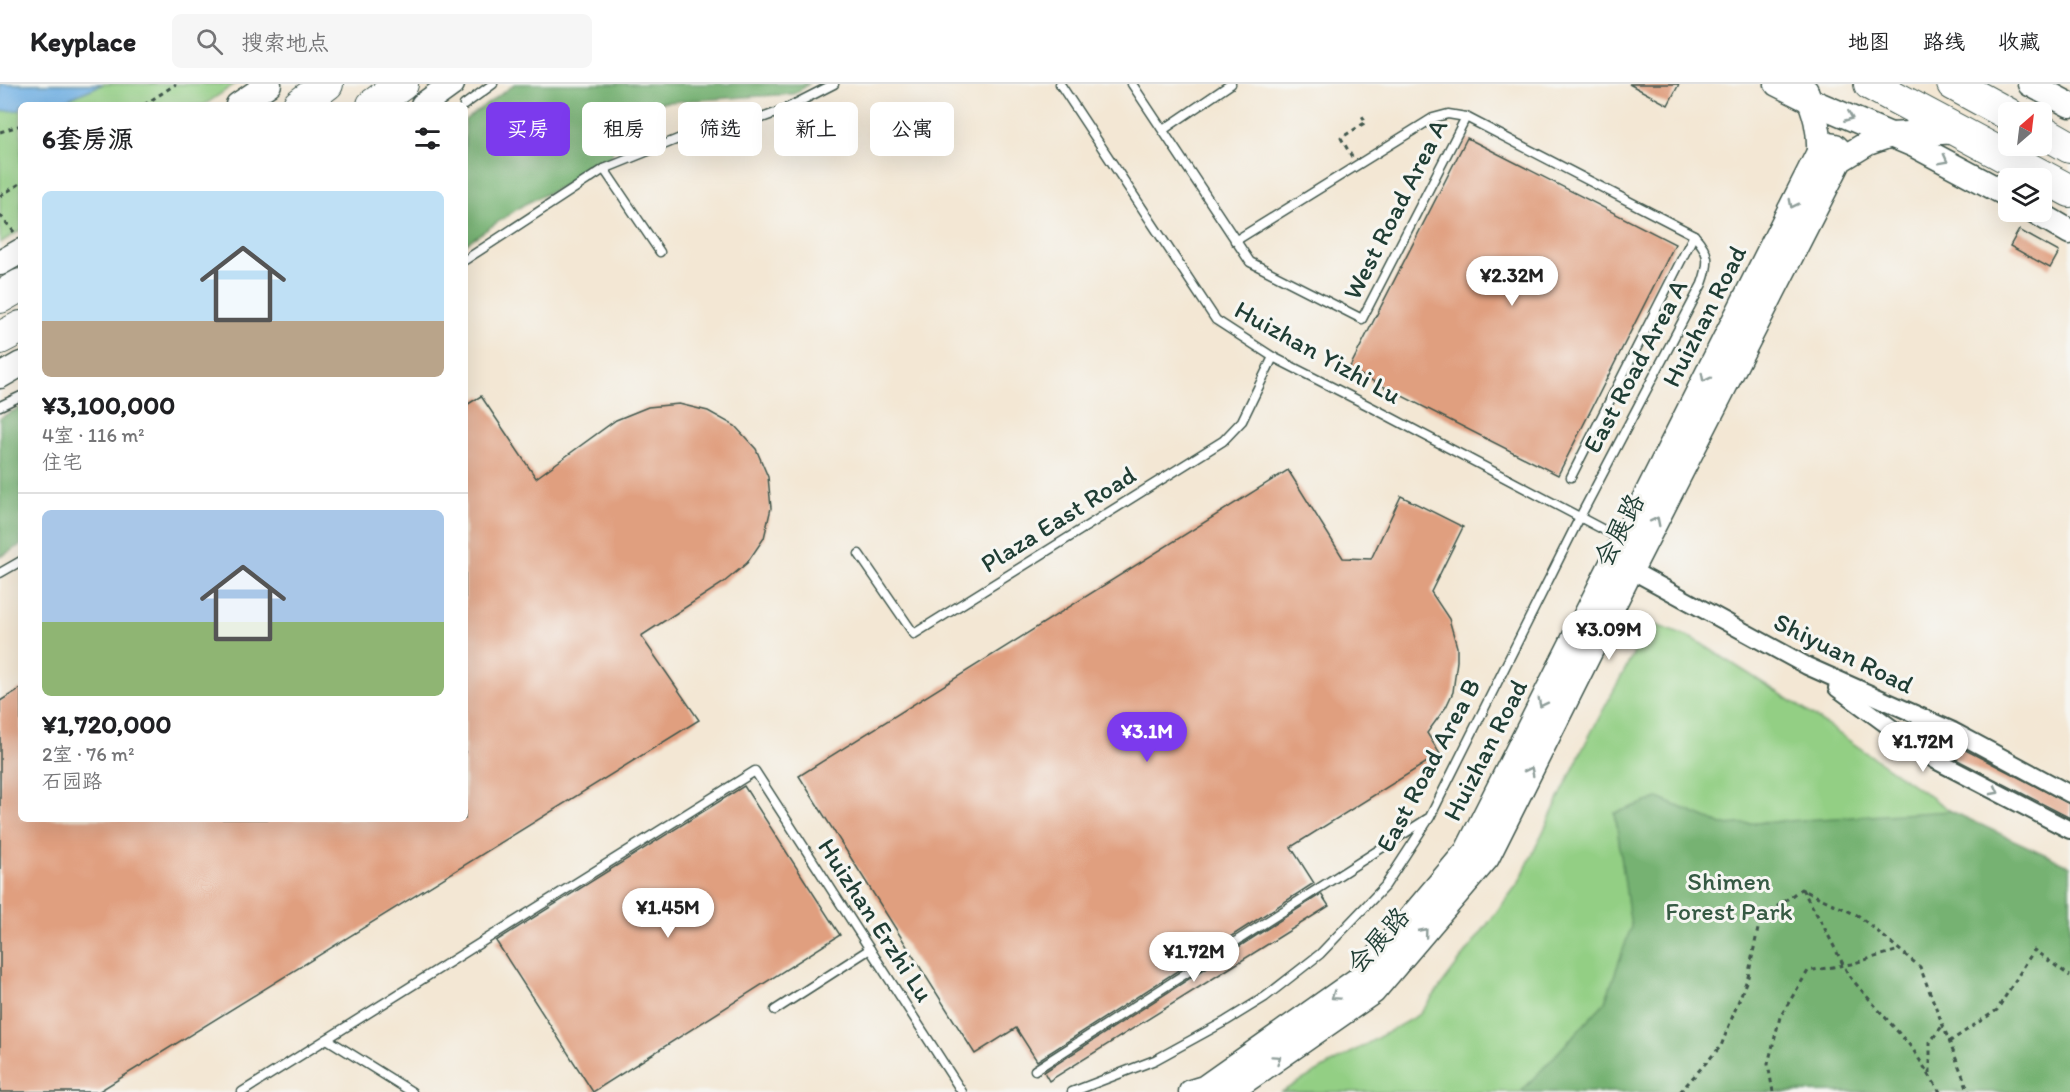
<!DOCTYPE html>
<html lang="zh">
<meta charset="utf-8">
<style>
:root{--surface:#fff;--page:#f6f6f6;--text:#202124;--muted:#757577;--line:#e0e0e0;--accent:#7c3aed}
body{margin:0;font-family:Itim,"LXGW WenKai TC",sans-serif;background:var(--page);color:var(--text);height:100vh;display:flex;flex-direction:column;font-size:22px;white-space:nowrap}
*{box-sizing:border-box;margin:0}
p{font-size:20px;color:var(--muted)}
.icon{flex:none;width:33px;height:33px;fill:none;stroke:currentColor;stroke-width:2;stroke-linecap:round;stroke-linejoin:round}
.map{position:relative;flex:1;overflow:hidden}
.drawer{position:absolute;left:18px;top:18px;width:450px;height:720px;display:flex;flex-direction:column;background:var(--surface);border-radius:9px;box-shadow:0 6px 24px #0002}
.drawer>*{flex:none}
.top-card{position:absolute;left:486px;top:18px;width:570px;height:54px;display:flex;gap:12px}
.needle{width:39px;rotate:28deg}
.tools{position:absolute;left:1998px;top:18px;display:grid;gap:12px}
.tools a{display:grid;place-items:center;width:54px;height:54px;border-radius:9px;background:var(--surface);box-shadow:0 6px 24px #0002;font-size:30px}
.price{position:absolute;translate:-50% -51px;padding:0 14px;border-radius:21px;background:#fff;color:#222;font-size:20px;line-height:39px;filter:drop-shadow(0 2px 3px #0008)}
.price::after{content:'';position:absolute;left:50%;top:36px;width:18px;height:14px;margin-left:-9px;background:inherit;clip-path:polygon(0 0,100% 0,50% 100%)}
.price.current{background:var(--accent);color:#fff}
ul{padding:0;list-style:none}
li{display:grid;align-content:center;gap:12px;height:318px;padding:0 24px}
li+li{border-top:2px solid var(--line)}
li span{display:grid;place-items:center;height:186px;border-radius:9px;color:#555}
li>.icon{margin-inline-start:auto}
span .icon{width:108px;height:108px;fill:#fffc;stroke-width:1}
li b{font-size:26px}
h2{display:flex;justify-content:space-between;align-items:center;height:72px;padding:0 24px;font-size:26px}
.tag{padding:0 21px;border-radius:9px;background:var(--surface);box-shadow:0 6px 24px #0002;font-size:21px;line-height:54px}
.tag.current{background:var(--accent);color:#fff}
header{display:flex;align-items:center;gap:36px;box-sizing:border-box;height:84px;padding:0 30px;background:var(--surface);border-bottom:2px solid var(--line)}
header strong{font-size:28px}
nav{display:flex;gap:33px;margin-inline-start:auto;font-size:21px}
.search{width:420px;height:54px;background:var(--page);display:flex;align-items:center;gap:15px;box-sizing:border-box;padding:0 21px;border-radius:9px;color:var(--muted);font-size:22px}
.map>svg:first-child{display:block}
</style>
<header>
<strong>Keyplace</strong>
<div class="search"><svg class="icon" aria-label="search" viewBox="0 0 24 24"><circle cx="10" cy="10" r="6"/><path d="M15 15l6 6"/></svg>搜索地点</div>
<nav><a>地图</a><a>路线</a><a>收藏</a></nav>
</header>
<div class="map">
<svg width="2070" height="1008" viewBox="0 0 2070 1008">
<rect width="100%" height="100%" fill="#f6f6f2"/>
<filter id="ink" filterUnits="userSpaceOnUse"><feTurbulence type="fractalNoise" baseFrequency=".0167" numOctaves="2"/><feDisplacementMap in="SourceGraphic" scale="12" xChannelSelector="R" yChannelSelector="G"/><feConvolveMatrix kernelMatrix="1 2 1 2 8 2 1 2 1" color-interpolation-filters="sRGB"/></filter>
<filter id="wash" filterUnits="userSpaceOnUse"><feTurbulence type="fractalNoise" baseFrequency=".008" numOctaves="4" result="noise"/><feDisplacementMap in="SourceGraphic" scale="24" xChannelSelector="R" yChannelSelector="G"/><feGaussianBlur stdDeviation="1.35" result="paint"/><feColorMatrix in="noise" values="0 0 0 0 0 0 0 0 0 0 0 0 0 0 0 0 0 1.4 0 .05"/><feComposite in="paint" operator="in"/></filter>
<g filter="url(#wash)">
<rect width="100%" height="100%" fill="#f3e7d4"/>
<!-- green -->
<g fill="#93cf84" stroke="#59865c" stroke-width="1.5">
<path d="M 0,0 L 235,0 L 204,21 L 21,21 L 21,146 L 0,159 Z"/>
<path d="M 1650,539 L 1694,555 L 1793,618 L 1951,727 L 2070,782 L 2070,1008 L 1281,1008 L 1420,930 L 1519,798 L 1586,658 Z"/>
</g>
<!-- forest -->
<g fill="#76b272" stroke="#4a7853" stroke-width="1.5">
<path d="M 515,0 L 809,0 L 794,10 L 652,19 L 637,17 L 625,23 L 617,39 L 619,53 L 610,75 L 586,91 L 525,120 L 465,160 L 465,36 Z"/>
<path d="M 21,323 L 21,461 L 0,473 L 0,334 Z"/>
<path d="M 1658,714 L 1722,741 L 1951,727 L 2070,782 L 2070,1008 L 1521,1008 L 1605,918 L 1631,843 L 1615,729 Z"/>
</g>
<!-- water -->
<path fill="#71b1e5" stroke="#48778c" stroke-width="1.5" d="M 0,0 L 103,0 L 54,21 L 21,21 L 21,26 L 0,27 Z"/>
<g id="blocks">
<!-- building -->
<g fill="#e09f7f">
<path d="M 1629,0 L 1679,0 L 1668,21 Z"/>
<path d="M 1467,54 L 1675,160 L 1558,391 L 1349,285 Z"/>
<path d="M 2019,146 L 2059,168 L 2050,184 L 2010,162 Z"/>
<path d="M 481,312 L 536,394 L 616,336 L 648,323 L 679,320 L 708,327 L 735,342 L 756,365 L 768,393 L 771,424 L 764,454 L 747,479 L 723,499 L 641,552 L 699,636 L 98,1008 L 0,1008 L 0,617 L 21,604 L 21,735 L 465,735 L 465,322 Z"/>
<path d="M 1288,386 L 1343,474 L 1371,475 L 1401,412 L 1463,443 L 1431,508 L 1449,535 L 1457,563 L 1457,577 L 1453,608 L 1446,623 L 1427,649 L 1440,670 L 1291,763 L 1314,799 L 1037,977 L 1016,944 L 975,970 L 799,692 Z"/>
<path d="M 1952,659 L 2070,720 L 2070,734 L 1946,670 Z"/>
<path d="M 744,702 L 840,851 L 593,1008 L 496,857 Z"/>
<path d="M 1321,810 L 1329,822 L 1049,997 L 1044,988 Z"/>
</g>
</g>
</g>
<g filter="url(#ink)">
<use href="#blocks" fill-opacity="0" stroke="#3f564c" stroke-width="1.5"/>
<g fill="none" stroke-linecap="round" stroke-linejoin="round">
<!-- lane casing -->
<g stroke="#3f564c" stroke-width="11">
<g id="lane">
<path d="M 1060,0 L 1216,236 L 1273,273 L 1373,324 L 1623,456"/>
<path d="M 1132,0 L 1250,178 L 1362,235 L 1466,33"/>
<path d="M 464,21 L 493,0"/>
<path d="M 1163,46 L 1231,0"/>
<path d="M 660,168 L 604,85 L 678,55 L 740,42 L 781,27 L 834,0"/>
<path d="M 465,176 L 604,85"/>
<path d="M 0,322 L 21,312"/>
<path d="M 1571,393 L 1694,151"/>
<path d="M 859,470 L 914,550 L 1223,357 L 1242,337 L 1273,273"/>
<path d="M 0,489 L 21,477"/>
<path d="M 775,926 L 870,865"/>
<path d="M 327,955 L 412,1008"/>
<path d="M 1035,986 L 1427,735"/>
<path d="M 242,1008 L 755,687 L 962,1008"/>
<path d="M 1072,1008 L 1155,976 L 1226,937 L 1265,913 L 1320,870 L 1385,802 L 1430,733 L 1580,433 L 1702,200 C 1710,178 1710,169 1694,151 L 1466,33 L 1448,30 L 1433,34 L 1235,157"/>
</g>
</g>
<!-- street casing -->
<g stroke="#3f564c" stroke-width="20">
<g id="street">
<path d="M 1631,486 L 1807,582 L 1953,647 L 2070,710"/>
<path d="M 1837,604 L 1935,676 L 2070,746"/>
</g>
</g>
<!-- secondary casing -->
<g stroke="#3f564c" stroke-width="27">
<g id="secondary">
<path d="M 1777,0 L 1811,17 L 1914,61 L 2008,111"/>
<path d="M 2030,0 L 2070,21"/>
<path d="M 1806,7 C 1815,28 1820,45 1819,68"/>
<path d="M 238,21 L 269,0"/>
<path d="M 423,21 L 452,0"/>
<path d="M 2036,128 L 2070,148"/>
<path d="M 0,179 L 21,167"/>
<path d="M 0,292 L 21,280"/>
<path d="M 1191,1008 L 1204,1004 L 1360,894 L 1467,767 L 1819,68 L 1827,61 L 1835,62 L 1841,68 L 1840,76"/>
<path d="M 1229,1008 L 1373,908 L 1487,774 L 1631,486 L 1840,76 L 1868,59 L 1891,51 L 1958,47"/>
</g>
</g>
<!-- highway casing -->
<g stroke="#3f564c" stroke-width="34">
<g id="highway">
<path d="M 1870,0 L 2070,107"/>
<path d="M 1953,0 L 2008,30"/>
<path d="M 299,21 L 327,0"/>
<path d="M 373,21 L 402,0"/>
<path d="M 2042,47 L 2070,63"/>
<path d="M 0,213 L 21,201"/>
<path d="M 0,254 L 21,243"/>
</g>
</g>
<!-- path -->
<g stroke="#3f564c" stroke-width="3" stroke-dasharray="4.5 4.5" stroke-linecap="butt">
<path d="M 144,21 L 176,0"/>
<path d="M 0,48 L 21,41"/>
<path d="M 1352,73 L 1341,54 L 1366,38 L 1360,29"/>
<path d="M 0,112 L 21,99"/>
<path d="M 0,131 L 14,148"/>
<path d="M 1802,805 L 1823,841 L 1849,892 L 1912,964 L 1940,1008"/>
<path d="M 1949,958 L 1997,926 L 2034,866 L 2070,892"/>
<path d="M 1930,989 L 1930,958 L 1943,941"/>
<path d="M 1680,1008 L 1721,962 L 1748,893 L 1760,835 L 1801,805 L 1859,832 L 1920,883 L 1969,1008"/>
<path d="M 1773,1008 L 1768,980 L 1780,933 L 1808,887 L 1851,880 L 1899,866"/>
</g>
<!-- lane -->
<use href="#lane" stroke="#fff" stroke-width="8"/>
<!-- street -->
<use href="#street" stroke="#fff" stroke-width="16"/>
<!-- secondary -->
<use href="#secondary" stroke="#fff" stroke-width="24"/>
<!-- highway -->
<use href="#highway" stroke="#fff" stroke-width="32"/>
</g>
<!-- one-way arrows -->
<defs><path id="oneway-chevron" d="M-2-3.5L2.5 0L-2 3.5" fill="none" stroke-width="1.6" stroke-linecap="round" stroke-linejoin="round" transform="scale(1.5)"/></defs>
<g stroke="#8f9e9a">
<use href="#oneway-chevron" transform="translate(1849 33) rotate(22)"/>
<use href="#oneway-chevron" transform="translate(1944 76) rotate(28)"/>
<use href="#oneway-chevron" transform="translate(1793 120) rotate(117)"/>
<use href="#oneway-chevron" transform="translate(1705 294) rotate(117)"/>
<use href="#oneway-chevron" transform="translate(1656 437) rotate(-63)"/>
<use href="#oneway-chevron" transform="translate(1542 619) rotate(117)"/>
<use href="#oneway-chevron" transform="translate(1530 687) rotate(-63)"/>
<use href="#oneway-chevron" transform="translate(1995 707) rotate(28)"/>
<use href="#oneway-chevron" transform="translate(1424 848) rotate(-50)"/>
<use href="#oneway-chevron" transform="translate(1335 912) rotate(145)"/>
<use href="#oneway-chevron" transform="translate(1277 975) rotate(-35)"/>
</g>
</g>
<g text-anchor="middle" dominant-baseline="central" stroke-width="6" stroke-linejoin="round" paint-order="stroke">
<!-- street labels -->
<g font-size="26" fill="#1f3d34" stroke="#f6f6f2">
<text transform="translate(1395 125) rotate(-63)">West Road Area A</text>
<text transform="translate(1704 232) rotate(-63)">Huizhan Road</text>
<text transform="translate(1318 268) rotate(29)">Huizhan Yizhi Lu</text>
<text transform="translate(1635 282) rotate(-62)">East Road Area A</text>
<text transform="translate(1058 435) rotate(-32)">Plaza East Road</text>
<text transform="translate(1619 446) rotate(-63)">会展路</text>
<text transform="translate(1844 569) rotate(26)">Shiyuan Road</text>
<text transform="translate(1485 666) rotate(-63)">Huizhan Road</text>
<text transform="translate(1428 681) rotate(-62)">East Road Area B</text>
<text transform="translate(876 836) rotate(57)">Huizhan Erzhi Lu</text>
<text transform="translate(1378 856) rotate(-48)">会展路</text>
</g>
<!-- park labels -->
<g font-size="26" fill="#365a44" stroke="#f6f6f2">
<text x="1729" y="797">Shimen<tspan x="1729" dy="30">Forest Park</tspan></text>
</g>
</g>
</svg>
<div class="tools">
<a><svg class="needle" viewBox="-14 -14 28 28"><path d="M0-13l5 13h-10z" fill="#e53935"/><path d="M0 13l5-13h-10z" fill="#757577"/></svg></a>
<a><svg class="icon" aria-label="layers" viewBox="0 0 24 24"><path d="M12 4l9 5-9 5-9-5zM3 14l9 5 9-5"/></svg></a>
</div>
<b class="price" style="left:1512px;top:223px">¥2.32M</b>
<b class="price" style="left:1609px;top:577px">¥3.09M</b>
<b class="price current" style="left:1147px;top:679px">¥3.1M</b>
<b class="price" style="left:1923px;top:689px">¥1.72M</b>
<b class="price" style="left:668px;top:855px">¥1.45M</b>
<b class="price" style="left:1194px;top:899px">¥1.72M</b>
<div class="top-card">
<a class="tag current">买房</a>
<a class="tag">租房</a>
<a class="tag">筛选</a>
<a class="tag">新上</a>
<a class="tag">公寓</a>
</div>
<section class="drawer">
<h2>6套房源<svg class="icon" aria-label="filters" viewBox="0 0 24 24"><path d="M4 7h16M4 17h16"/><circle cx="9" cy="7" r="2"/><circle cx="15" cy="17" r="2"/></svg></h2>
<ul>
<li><span style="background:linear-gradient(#bfe0f5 70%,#b9a48a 0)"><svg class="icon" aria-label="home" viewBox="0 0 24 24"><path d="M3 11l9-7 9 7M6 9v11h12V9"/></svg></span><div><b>¥3,100,000</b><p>4室 · 116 m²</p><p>住宅</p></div></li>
<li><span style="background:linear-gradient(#a9c7e8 60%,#8fb573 0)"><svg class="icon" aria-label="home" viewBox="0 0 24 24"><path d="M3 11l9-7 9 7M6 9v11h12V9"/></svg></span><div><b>¥1,720,000</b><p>2室 · 76 m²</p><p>石园路</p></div></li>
</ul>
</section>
</div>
